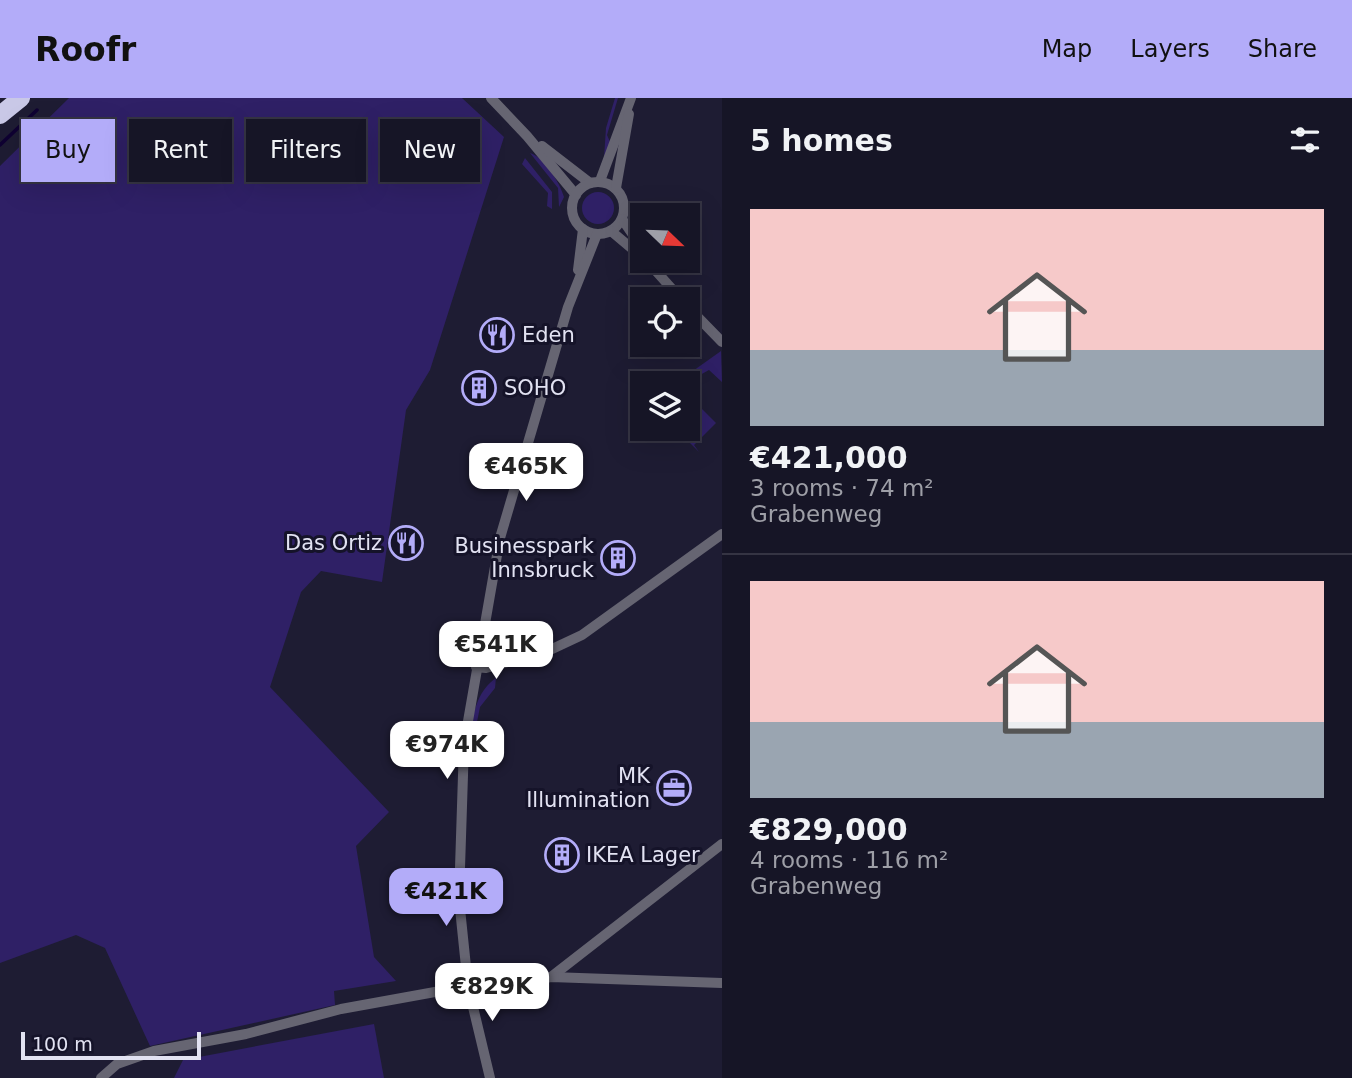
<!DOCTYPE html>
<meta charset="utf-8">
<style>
:root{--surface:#161526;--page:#1f1e2e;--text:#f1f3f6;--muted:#9e9fa7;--line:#353443;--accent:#b3acf9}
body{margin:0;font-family:"DejaVu Sans",sans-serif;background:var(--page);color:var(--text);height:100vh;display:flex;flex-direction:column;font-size:26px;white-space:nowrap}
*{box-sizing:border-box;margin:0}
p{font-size:23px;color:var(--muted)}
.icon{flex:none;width:38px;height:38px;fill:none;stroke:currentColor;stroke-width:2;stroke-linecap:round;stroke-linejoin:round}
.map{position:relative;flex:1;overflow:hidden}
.side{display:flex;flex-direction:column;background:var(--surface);width:630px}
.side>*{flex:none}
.hud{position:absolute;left:21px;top:21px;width:595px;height:63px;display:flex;gap:14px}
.needle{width:46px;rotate:113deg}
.controls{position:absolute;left:630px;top:105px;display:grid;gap:14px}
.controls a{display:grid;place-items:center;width:70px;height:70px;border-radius:0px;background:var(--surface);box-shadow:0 7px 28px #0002,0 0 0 2px var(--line);font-size:35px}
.scale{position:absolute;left:21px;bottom:18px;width:180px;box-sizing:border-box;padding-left:7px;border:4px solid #e2e2f2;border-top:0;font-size:19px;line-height:24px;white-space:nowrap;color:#e2e2f2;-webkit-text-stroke:5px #151329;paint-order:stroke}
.price{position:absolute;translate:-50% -60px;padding:0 16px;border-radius:14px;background:#fff;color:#222;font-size:23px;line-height:46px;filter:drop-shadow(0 2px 4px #0008)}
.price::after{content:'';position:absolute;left:50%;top:42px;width:21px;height:16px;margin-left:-10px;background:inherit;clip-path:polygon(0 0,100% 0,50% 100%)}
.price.selected{background:var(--accent);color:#111}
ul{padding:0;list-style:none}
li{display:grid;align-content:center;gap:14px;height:371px;padding:0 28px}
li+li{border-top:2px solid var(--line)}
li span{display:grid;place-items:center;height:217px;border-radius:0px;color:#555}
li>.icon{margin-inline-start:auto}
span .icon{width:126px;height:126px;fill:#fffc;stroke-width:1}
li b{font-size:30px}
h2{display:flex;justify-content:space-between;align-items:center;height:84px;padding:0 28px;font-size:30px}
.chip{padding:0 24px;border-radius:0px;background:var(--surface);box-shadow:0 7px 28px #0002,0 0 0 2px var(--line);font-size:24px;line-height:63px}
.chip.selected{background:var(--accent);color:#111}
header{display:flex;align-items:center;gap:42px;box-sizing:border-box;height:98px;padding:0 35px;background:var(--accent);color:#111}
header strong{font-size:33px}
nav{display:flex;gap:38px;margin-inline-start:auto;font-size:24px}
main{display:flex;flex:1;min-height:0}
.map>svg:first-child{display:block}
</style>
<header>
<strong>Roofr</strong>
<nav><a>Map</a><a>Layers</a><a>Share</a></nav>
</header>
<main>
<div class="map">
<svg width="722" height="980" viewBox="0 0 722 980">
<rect width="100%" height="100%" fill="#1e1c33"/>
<!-- green -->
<g fill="#2f2066">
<path d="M 69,0 L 462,0 L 504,39 L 430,272 L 406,312 L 382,484 L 321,473 L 301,494 L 270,589 L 389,714 L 356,748 L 374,859 L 396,883 L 334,893 L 335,907 L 150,948 L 105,850 L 76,837 L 0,865 L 0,68 Z"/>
<path d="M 615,0 L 618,0 L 607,37 L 611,46 L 604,60 L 606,30 Z"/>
<path d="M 530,55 C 544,59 560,85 564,99 L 559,109 L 558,90 Z"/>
<path d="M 525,60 L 552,94 L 552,111 L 547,108 L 548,95 L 522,66 Z"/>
<circle cx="598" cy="110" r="16"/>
<path d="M 721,253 L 722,284 L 709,272 L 691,282 L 688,279 L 676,285 Z"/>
<path d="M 688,297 L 716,325 L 694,347 L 699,354 L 676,331 L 688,331 Z"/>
<path d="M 496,580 L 495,590 L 480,609 L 475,634 L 471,629 C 475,609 479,592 496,580 Z"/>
<path d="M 374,926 L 384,980 L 174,980 L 183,962 Z"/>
</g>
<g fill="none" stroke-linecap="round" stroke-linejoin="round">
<!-- stream -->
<path stroke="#0f0032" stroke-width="3.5" d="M 0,47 L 37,12"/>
<!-- minor -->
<g stroke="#666572" stroke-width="10">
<path d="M 491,0 L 527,38 L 576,97"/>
<path d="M 542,48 L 590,85"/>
<path d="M 600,83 L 631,0"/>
<circle cx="598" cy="110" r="26"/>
<path d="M 616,90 L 629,16"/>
<path d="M 622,121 L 642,150"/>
<path d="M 611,133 L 642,159"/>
<path d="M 647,163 L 681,201"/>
<path d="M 578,172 L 583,131"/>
<path d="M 688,209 L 722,244"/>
<path d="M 479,549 L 512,561"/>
<path d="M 476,569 L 486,570 L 550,552 L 582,537 L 722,436"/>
<path d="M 551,879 L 722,746"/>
<path d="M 101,980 L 117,966 L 154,953 L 246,936 L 341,911 L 468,888 L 503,891 L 551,879 L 722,885"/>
<path d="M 490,980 L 468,888 L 459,801 L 464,646 L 500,440 L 568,209 L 597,136"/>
</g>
<!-- motorway -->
<path stroke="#c9c8e7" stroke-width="18" d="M 0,17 L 21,0"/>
</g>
<!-- icons -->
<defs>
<g id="restaurant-ring" transform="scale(1.75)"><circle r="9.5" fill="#151329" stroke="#b3acf9" stroke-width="1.5"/><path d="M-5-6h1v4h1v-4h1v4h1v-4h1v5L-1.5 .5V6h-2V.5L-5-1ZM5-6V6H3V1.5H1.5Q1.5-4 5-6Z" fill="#b3acf9"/></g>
<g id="building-ring" transform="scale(1.75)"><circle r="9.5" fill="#151329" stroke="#b3acf9" stroke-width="1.5"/><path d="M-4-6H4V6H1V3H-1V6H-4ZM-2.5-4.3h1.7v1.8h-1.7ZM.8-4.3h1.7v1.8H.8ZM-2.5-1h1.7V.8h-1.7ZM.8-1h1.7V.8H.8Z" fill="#b3acf9"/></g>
<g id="office-ring" transform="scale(1.75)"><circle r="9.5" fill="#151329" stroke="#b3acf9" stroke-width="1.5"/><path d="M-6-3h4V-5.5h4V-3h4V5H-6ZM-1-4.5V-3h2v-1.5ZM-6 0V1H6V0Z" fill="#b3acf9"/></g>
</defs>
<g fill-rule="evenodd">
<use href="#restaurant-ring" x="497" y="237"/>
<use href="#building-ring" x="479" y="290"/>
<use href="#restaurant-ring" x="406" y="445"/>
<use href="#building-ring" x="618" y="460"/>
<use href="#office-ring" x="674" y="690"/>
<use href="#building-ring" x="562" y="757"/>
</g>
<g text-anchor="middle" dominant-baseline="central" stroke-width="6" stroke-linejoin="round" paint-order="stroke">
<!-- poi labels -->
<g font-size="21" fill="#e2e2f2" stroke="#151329" text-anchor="start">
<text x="522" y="237">Eden</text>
<text x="504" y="290">SOHO</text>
<text x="382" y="445" text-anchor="end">Das Ortiz</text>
<text x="594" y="448" text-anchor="end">Businesspark<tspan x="594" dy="24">Innsbruck</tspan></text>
<text x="650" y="678" text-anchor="end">MK<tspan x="650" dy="24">Illumination</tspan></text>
<text x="586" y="757">IKEA Lager</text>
</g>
</g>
</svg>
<div class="controls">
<a><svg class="needle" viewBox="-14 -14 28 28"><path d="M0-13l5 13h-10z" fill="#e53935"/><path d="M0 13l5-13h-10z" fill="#9e9fa7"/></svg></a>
<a><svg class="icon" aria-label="locate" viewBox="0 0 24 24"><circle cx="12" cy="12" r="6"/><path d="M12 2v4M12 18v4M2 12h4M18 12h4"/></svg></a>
<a><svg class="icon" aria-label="layers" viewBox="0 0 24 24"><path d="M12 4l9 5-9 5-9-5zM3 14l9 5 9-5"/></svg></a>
</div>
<div class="scale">100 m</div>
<b class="price" style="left:526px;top:405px">€465K</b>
<b class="price" style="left:496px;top:583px">€541K</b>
<b class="price" style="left:447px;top:683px">€974K</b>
<b class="price selected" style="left:446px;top:830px">€421K</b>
<b class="price" style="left:492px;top:925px">€829K</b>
<div class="hud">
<a class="chip selected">Buy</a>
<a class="chip">Rent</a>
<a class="chip">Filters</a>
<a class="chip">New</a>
</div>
</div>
<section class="side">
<h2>5 homes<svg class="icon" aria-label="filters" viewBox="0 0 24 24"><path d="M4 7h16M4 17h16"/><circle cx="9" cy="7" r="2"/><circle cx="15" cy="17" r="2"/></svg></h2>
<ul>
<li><span style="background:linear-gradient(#f6c9c9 65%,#9aa5b1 0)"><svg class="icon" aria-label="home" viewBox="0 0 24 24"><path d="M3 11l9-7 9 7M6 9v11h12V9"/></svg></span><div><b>€421,000</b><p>3 rooms · 74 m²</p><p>Grabenweg</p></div></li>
<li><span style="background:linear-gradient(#f6c9c9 65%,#9aa5b1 0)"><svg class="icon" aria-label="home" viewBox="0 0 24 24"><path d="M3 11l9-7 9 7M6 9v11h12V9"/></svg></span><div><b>€829,000</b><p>4 rooms · 116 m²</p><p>Grabenweg</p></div></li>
</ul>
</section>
</main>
